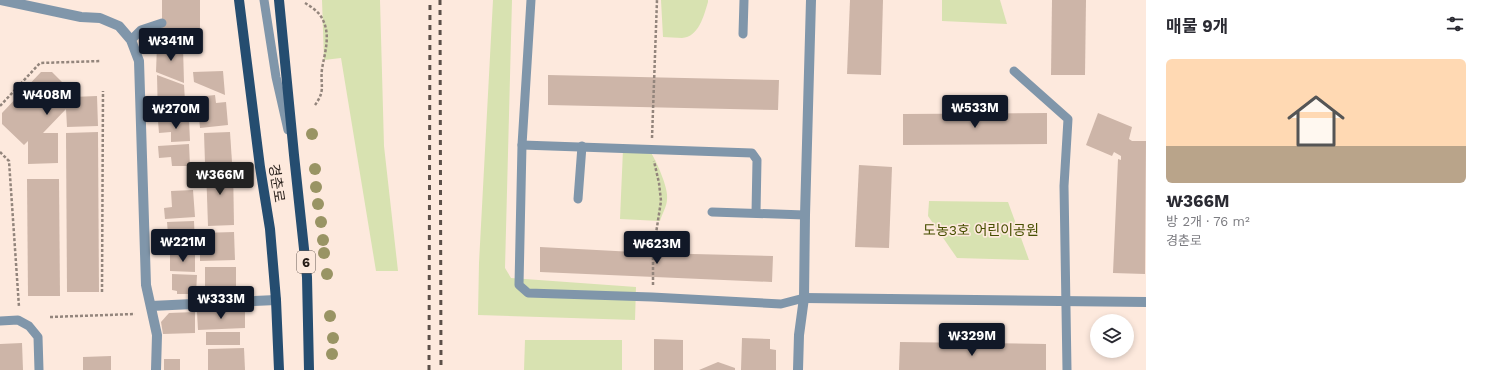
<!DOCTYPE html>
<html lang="ko">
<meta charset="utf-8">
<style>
:root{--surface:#fff;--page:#f7f7f7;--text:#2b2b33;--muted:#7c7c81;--accent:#111827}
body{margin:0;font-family:"Work Sans","Noto Sans KR",sans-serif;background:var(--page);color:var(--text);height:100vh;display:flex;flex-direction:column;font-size:15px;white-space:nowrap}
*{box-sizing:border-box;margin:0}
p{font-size:13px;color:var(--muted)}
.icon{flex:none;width:22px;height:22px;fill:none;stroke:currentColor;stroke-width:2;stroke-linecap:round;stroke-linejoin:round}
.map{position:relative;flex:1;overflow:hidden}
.panel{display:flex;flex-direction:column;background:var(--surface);width:340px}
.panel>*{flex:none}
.buttons{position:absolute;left:1090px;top:314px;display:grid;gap:8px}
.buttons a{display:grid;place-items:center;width:44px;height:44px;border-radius:50%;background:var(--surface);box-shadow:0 2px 6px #0003;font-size:20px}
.price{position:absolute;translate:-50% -34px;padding:0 9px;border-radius:4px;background:var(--accent);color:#fff;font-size:13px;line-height:26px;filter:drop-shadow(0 1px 2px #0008)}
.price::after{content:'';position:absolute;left:50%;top:24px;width:12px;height:9px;margin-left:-6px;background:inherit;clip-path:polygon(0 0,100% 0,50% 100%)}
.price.on{background:#222;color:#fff}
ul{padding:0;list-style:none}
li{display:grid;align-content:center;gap:8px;height:212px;padding:0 20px}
li span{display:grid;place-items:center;height:124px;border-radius:6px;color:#555}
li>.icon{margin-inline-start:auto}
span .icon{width:72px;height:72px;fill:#fffc;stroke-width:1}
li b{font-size:17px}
h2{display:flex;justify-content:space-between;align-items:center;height:48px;padding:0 20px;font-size:17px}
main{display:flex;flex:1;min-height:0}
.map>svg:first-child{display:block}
</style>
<main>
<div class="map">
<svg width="1146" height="370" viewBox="0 0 1146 370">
<rect width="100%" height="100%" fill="#fde9dd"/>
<!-- green -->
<g fill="#d8e2b1">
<path d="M 322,0 L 380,0 L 384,146 L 398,271 L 376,271 L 341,58 L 324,60 Z"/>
<path d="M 493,0 L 512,0 L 505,268 L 511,278 L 636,287 L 635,320 L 478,315 L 479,263 Z"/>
<path d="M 661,0 L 708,0 L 708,2 C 704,15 699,37 682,38 C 676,38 669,37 663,37 Z"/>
<path d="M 942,0 L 1000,0 L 1007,24 L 942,21 Z"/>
<path d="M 623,149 L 650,151 C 656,160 669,189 667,199 C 667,206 662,214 660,221 L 620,219 Z"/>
<path d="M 929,201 L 1008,202 L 1029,260 L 957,258 L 928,216 Z"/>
<path d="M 525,340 L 622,340 L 622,370 L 524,370 Z"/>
</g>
<!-- building -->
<g fill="#cdb5a8">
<path d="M 162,0 L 200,0 L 200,41 L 162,42 Z"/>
<path d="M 850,0 L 883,0 L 881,75 L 847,74 Z"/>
<path d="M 1052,0 L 1086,0 L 1085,75 L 1051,75 Z"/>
<path d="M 157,45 L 183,47 L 184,83 L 156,72 Z"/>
<path d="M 223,71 L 225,95 L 194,82 L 193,72 Z"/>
<path d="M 41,72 L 52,72 L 67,87 L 64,89 L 72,97 L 97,96 L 98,126 L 67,127 L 66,109 L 43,133 L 58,133 L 58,163 L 28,164 L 28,141 L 24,145 L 2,124 L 2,113 Z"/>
<path d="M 157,75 L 184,85 L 186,118 L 158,119 Z"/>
<path d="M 548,75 L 779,80 L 778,110 L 548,105 Z"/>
<path d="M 215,95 L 216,103 L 226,102 L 228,125 L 200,128 L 197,97 Z"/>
<path d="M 1047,113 L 1047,144 L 903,145 L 903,114 Z"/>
<path d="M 1098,113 L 1132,127 L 1129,139 L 1132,141 L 1146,141 L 1145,274 L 1113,273 L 1118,159 L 1121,160 L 1121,156 L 1114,152 L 1112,156 L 1086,145 Z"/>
<path d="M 189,120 L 190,141 L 171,142 L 171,132 L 159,133 L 158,121 Z"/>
<path d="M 98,132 L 99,292 L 67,292 L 66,133 Z"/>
<path d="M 230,132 L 232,162 L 205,163 L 204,133 Z"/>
<path d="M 189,144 L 190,166 L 172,166 L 171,157 L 159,158 L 158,146 Z"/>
<path d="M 859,165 L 892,167 L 889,248 L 855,247 Z"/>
<path d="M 233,166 L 234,225 L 208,226 L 206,167 Z"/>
<path d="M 27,179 L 59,179 L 60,296 L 28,296 Z"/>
<path d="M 193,190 L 195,217 L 165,219 L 164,208 L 172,207 L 171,191 Z"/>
<path d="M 194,221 L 195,245 L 173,246 L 173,234 L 168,234 L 167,222 Z"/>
<path d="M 234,232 L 235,260 L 200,261 L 200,233 Z"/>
<path d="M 540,247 L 653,253 L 773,256 L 772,282 L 540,272 Z"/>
<path d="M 170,254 L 195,254 L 195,272 L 170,271 Z"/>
<rect x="205" y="267" width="31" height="27"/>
<path d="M 172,274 L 197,275 L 196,294 L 177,294 L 177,291 L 172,290 Z"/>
<path d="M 245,310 L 245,328 L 198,330 L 197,312 Z"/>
<path d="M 195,312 L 195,333 L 163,334 L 161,322 L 169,313 Z"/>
<rect x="206" y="332" width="34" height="13"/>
<path d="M 742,338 L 770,339 L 770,349 L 776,350 L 776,370 L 741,370 Z"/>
<path d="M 654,339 L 683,340 L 683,370 L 654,370 Z"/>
<path d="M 900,342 L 1046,344 L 1046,370 L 899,370 Z"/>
<path d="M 22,343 L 23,370 L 0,370 L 0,344 Z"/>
<path d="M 244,348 L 245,370 L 208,370 L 208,349 Z"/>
<path d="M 111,356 L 111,370 L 83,370 L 83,357 Z"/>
<rect x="164" y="359" width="16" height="11"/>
<path d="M 718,362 L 735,368 L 735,370 L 699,370 Z"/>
</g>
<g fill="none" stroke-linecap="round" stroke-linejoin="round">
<!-- path -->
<g stroke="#93857c" stroke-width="2.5" stroke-dasharray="3 2" stroke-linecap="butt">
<path d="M 305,3 C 310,6 316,10 320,15 C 332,32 325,51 322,69 C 320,86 326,90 315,105"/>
<path d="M 0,106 L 40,63 L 101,61"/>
<path d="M 652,138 L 657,0"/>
<path d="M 0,152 L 9,161 L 19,307"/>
<path d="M 653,285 L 653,253 L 661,201 L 659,183 L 654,161"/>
<path d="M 102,292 L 103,91"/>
<path d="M 50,317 L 135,314"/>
</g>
<!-- service -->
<g stroke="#8096aa" stroke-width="9">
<path d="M 264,0 L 276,77 L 288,130"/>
<path d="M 531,0 L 522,145 L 519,285 L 528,293 L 652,297 L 781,304 L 804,298"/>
<path d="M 743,34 L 744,0"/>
<path d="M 131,40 L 141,30 L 162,23"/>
<path d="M 1014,71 L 1068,119 L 1064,186 L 1067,370"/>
<path d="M 522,145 L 752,153 L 757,160 L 756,213"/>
<path d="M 578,199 L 582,146"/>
<path d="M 712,212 L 805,215"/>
<path d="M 0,321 L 18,320 L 29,326 L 38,337 L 39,370"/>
</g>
<!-- minor -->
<g stroke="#8096aa" stroke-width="10">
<path d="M 1,0 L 81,17 L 100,18 L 119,26 L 131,40 L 139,61 L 146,285 L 157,335 L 156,370"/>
<path d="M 804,298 L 1146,302"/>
<path d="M 151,306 L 276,300"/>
<path d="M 798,370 L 799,335 L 804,298 L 805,215 L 811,0"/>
</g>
<!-- primary -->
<g stroke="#254d70" stroke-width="10">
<path d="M 239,0 L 260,167 L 270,229 L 276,300 L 279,370"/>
<path d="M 279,0 L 294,155 L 307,277 L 309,370"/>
</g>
<!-- rail -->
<g stroke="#5c5049" stroke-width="3" stroke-dasharray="5 5" stroke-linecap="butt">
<path d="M 440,0 L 441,370"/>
<path d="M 429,370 L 430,0"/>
</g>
</g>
<!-- trees -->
<g fill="#999464">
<circle cx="312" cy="134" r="6"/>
<circle cx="315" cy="169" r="6"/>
<circle cx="316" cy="187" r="6"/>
<circle cx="318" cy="204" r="6"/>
<circle cx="321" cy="222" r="6"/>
<circle cx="323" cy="240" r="6"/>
<circle cx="324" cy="253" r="6"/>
<circle cx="327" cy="274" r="6"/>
<circle cx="330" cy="316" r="6"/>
<circle cx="333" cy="338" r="6"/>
<circle cx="332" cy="354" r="6"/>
</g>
<g text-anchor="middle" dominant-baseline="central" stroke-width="3.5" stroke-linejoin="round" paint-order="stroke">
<!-- shield labels -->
<rect fill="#fde9dd" stroke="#675b54" stroke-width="1" x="297" y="251" width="18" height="22" rx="3"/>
<g font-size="13" font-weight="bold" fill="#271e19">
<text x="306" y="262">6</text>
</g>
<!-- street labels -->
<g font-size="14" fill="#271e19" stroke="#fde9dd">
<text transform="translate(277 183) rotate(81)">경춘로</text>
</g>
<!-- park labels -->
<g font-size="14" fill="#474f01" stroke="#fde9dd">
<text x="981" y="230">도농3호 어린이공원</text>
</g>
</g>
</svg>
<div class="buttons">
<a><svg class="icon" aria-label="layers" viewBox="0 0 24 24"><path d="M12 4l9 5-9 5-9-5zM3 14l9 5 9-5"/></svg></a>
</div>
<b class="price" style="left:171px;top:62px">₩341M</b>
<b class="price" style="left:47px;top:116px">₩408M</b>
<b class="price" style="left:975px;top:129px">₩533M</b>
<b class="price" style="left:176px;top:130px">₩270M</b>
<b class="price on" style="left:220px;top:196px">₩366M</b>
<b class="price" style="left:183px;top:263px">₩221M</b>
<b class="price" style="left:657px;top:265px">₩623M</b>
<b class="price" style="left:221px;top:320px">₩333M</b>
<b class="price" style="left:972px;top:357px">₩329M</b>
</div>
<section class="panel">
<h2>매물 9개<svg class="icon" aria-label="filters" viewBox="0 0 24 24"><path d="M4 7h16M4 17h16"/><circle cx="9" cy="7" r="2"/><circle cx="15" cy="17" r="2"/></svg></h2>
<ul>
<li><span style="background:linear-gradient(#ffd9b3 70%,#b9a48a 0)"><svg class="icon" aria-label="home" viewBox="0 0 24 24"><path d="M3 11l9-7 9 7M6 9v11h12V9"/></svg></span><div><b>₩366M</b><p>방 2개 · 76 m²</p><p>경춘로</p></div></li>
</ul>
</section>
</main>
